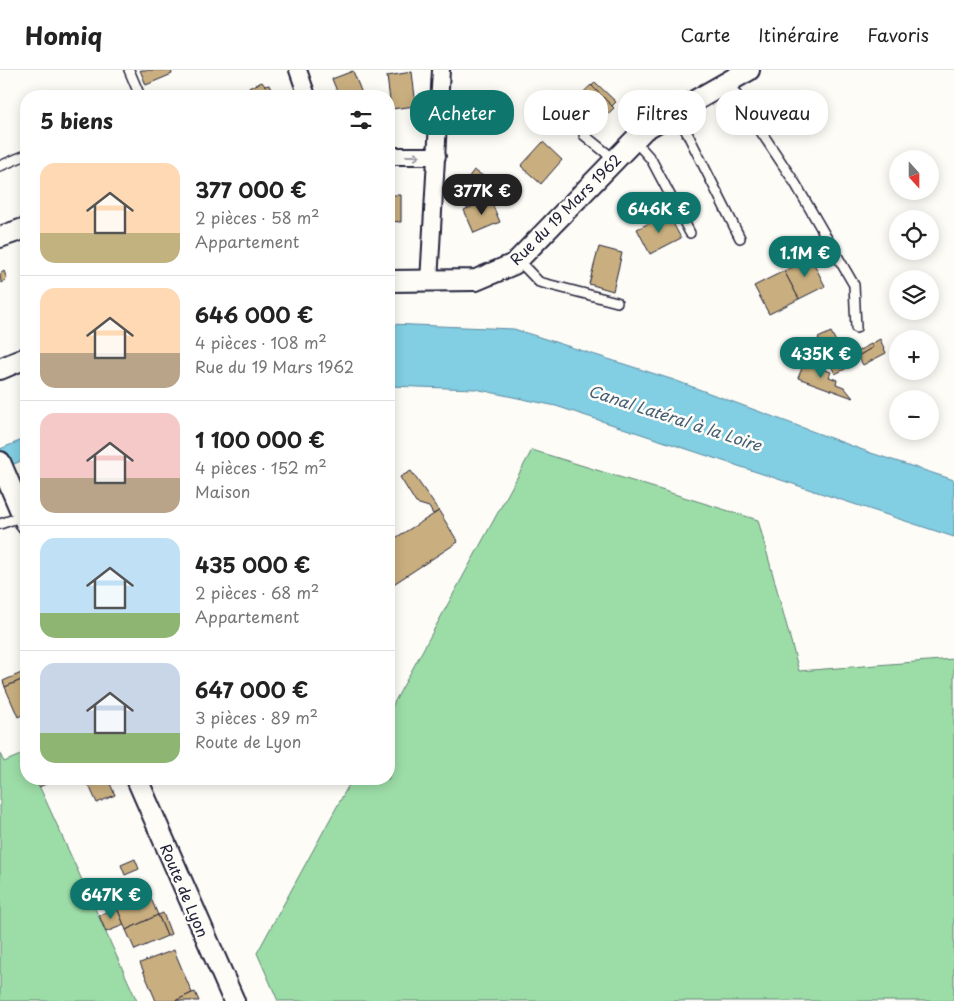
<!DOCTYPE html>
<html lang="fr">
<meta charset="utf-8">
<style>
:root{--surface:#fff;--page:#f6f6f6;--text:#222;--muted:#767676;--line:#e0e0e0;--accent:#0f766e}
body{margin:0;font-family:"Playpen Sans",sans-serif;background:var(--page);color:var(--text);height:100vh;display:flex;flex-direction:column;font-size:19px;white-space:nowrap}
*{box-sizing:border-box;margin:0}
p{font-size:16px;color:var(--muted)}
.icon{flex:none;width:28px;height:28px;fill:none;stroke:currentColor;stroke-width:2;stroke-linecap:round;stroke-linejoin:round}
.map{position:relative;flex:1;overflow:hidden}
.drawer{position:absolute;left:20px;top:20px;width:375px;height:695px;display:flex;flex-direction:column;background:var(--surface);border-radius:20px;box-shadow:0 2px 12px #0003}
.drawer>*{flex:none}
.top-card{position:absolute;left:410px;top:20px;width:469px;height:45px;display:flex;gap:10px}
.needle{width:32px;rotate:159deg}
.controls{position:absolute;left:889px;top:80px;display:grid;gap:10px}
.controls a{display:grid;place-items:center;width:50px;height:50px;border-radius:50%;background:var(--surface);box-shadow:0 2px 12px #0003;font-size:25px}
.price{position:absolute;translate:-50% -42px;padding:0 11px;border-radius:18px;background:var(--accent);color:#fff;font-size:16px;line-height:32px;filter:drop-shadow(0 1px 2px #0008)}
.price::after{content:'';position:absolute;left:50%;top:30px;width:15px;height:11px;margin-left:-8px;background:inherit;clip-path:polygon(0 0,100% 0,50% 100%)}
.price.selected{background:#222;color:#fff}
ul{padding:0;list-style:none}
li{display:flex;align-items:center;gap:15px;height:125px;padding:0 20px}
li+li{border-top:1px solid var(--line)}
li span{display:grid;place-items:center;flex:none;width:140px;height:100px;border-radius:15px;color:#555}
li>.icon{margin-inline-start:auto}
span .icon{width:60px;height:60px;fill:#fffc;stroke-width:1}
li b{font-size:21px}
h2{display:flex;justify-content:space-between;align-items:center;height:60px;padding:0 20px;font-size:21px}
.tag{padding:0 18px;border-radius:20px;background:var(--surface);box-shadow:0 2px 12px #0003;font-size:18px;line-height:45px}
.tag.selected{background:var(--accent);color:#fff}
header{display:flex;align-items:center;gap:30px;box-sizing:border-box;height:70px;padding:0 25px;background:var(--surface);border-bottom:1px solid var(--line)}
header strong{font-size:24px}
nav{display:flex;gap:28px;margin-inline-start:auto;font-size:18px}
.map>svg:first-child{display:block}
</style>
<header>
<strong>Homiq</strong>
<nav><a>Carte</a><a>Itinéraire</a><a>Favoris</a></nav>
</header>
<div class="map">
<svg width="954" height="931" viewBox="0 0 954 931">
<rect width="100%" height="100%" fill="#fdfcf7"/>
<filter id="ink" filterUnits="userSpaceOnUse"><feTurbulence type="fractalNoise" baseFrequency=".02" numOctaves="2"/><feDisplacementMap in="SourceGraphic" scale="10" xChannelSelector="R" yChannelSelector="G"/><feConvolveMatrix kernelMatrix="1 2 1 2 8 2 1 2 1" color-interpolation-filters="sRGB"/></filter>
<g filter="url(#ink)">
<!-- green -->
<g fill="#9cdda7" stroke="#5f8071">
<path d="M 532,380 L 758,450 L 799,601 L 954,589 L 954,931 L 278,931 L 257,883 L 352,709 L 389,709 L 389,642 Z"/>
<path d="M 25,683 L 26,709 L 36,709 L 137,931 L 0,931 L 0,684 L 4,692 Z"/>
</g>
<!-- water -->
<g fill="#82cee2" stroke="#5c899f">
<path d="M 389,254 L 514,259 L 674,310 L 871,383 L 954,410 L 954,467 L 556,336 L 475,319 L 389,316 Z"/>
<path d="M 26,360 L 26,392 L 21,391 L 0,400 L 0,379 L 22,370 Z"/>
</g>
<!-- building -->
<g fill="#c9af7f" stroke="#22223b">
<path d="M 140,0 L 171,0 L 172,4 L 146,15 Z"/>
<path d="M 353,1 L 363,26 L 339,26 L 332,9 Z"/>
<path d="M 412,2 L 416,36 L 391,39 L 387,6 Z"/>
<path d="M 262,12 L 265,16 L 269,15 L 274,26 L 246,26 L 245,24 L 248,23 L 246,19 Z"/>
<path d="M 595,12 L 616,32 L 612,36 L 592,16 Z"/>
<path d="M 591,15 L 614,38 L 595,56 L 572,33 Z"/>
<path d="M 495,23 L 507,52 L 484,62 L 471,33 Z"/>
<path d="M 543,72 L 562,90 L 541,114 L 521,96 Z"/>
<path d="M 474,100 L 489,110 L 483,118 L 468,108 Z"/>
<path d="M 389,125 L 401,125 L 401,152 L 389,151 Z"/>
<path d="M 490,129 L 500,152 L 474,163 L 464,140 Z"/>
<path d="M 668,144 L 681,168 L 650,184 L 637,159 Z"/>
<path d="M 599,177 L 622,183 L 613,221 L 589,214 Z"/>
<path d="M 811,188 L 825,216 L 799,229 L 784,201 Z"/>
<path d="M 4,201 L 7,209 L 1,213 L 0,204 Z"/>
<path d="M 784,201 L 799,229 L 769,244 L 754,216 Z"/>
<path d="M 831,262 L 849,297 L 835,304 L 818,268 Z"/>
<path d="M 880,269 L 886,283 L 863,295 L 858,286 L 873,277 L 871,274 Z"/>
<path d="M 871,274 L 873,277 L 858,286 L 856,282 Z"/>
<path d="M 804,293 L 831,302 L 829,307 L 837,310 L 836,314 L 844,317 L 853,328 L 798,308 Z"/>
<path d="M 411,401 L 439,441 L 433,444 L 429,437 L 416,433 L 400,407 Z"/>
<path d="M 439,441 L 458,472 L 389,517 L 389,464 L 392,470 Z"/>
<path d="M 26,601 L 26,608 L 5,617 L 3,611 Z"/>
<path d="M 26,608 L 26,643 L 18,647 L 5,617 Z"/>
<path d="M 36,709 L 57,709 L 39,717 Z"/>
<path d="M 86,709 L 108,709 L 115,725 L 97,733 Z"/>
<path d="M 135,789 L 139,799 L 125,805 L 121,795 Z"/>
<path d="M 149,824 L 158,845 L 126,860 L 117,838 Z"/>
<path d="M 117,838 L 124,855 L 106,862 L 99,845 Z"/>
<path d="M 163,843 L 171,864 L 167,866 L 158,845 Z"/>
<path d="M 158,845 L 167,866 L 135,880 L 126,860 Z"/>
<path d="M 174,880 L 192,923 L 175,931 L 156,931 L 140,893 Z"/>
<path d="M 195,922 L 199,931 L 175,931 L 192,923 Z"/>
</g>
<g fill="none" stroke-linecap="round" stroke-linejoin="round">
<!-- service casing -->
<g stroke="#22223b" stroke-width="12">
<g id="service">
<path d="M 129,0 L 140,26"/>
<path d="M 728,12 L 795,113 L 854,215 L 856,258"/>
<path d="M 676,41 L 740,168"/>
<path d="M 584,65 L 615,90"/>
<path d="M 634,70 L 651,89 L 690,163"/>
<path d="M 0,96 L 26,85"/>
<path d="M 518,190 L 539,212 L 617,232"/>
<path d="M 0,454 L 23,446"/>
</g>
</g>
<!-- minor casing -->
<g stroke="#22223b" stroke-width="20">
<g id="minor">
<path d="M 298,0 L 307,26"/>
<path d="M 389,86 L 437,86"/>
<path d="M 429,212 L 441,0"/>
</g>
</g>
<!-- tertiary casing -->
<g stroke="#22223b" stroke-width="24">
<g id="tertiary">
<path d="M 0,167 L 26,158"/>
<path d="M 389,211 L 476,210 L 514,194 L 645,59 L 749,0"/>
<path d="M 0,299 L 26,288"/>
<path d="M 0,392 L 26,453"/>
<path d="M 137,709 L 234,931"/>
</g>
</g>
<!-- service -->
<use href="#service" stroke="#fdfcf7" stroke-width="9"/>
<!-- minor -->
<use href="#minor" stroke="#fdfcf7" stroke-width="16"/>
<!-- tertiary -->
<use href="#tertiary" stroke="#fdfcf7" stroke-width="20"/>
</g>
<!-- one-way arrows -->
<defs><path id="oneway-shaft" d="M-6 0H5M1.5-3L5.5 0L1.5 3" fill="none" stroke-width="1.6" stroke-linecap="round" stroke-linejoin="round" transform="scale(1.25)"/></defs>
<use stroke="#9a9aa2" href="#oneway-shaft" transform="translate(413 86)"/>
</g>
<g text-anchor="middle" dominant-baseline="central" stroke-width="5" stroke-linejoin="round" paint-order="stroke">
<!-- street labels -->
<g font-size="15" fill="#22223b" stroke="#fdfcf7">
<text transform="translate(565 139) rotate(-45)">Rue du 19 Mars 1962</text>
<text transform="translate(185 820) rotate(67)">Route de Lyon</text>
</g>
<!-- water labels -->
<g font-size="16" font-style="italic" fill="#445e75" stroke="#fdfcf7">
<text transform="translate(675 347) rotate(18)">Canal Latéral à la Loire</text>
</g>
</g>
</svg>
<div class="controls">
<a><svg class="needle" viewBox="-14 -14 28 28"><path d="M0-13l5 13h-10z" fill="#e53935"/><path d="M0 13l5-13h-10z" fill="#767676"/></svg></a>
<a><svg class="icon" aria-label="locate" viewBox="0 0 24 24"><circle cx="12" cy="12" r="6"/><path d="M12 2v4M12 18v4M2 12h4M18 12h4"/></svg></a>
<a><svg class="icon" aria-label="layers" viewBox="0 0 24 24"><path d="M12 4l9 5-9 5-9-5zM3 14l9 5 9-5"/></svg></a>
<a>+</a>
<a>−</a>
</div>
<b class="price selected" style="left:482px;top:146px">377K €</b>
<b class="price" style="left:659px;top:164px">646K €</b>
<b class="price" style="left:805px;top:208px">1.1M €</b>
<b class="price" style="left:821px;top:309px">435K €</b>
<b class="price" style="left:111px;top:850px">647K €</b>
<div class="top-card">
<a class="tag selected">Acheter</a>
<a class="tag">Louer</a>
<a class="tag">Filtres</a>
<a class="tag">Nouveau</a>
</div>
<section class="drawer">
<h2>5 biens<svg class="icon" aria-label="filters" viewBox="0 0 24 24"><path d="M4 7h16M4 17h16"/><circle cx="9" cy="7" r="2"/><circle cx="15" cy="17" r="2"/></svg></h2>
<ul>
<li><span style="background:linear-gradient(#ffd9b3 70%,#c2b280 0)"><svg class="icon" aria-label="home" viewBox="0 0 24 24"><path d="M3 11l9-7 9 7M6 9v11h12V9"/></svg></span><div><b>377 000 €</b><p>2 pièces · 58 m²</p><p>Appartement</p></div></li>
<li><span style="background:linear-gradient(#ffd9b3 65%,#b9a48a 0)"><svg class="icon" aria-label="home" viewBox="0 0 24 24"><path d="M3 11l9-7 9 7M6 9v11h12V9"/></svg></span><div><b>646 000 €</b><p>4 pièces · 108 m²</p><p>Rue du 19 Mars 1962</p></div></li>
<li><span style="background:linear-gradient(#f6c9c9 65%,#b9a48a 0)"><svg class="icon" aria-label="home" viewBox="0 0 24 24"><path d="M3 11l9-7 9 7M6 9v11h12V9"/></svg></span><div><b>1 100 000 €</b><p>4 pièces · 152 m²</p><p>Maison</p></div></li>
<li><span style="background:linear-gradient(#bfe0f5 75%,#8fb573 0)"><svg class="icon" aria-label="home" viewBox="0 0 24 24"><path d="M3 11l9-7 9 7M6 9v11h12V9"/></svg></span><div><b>435 000 €</b><p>2 pièces · 68 m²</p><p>Appartement</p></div></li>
<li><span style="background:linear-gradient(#c9d6e8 70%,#8fb573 0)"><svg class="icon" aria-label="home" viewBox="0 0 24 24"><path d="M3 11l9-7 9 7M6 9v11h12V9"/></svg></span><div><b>647 000 €</b><p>3 pièces · 89 m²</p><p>Route de Lyon</p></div></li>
</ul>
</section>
</div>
